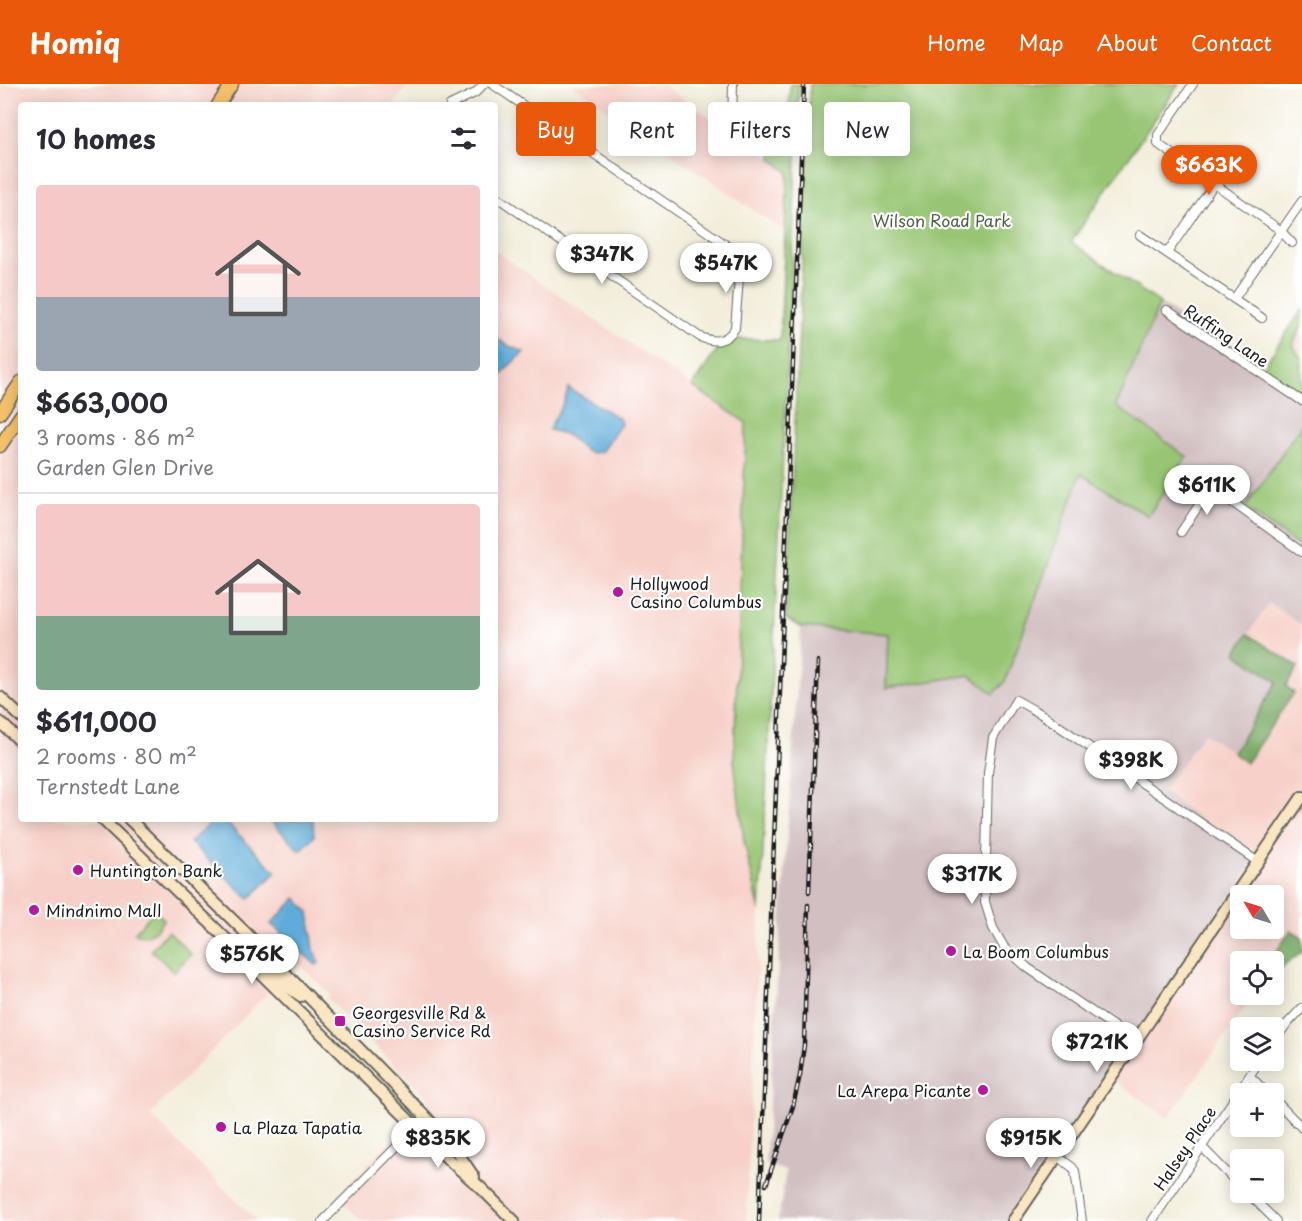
<!DOCTYPE html>
<meta charset="utf-8">
<style>
:root{--surface:#fff;--page:#f7f7f7;--text:#2b2b33;--muted:#7c7c81;--line:#e1e1e2;--accent:#ea580c}
body{margin:0;font-family:"Playpen Sans",sans-serif;background:var(--page);color:var(--text);height:100vh;display:flex;flex-direction:column;font-size:22px;white-space:nowrap}
*{box-sizing:border-box;margin:0}
p{font-size:20px;color:var(--muted)}
.icon{flex:none;width:33px;height:33px;fill:none;stroke:currentColor;stroke-width:2;stroke-linecap:round;stroke-linejoin:round}
.map{position:relative;flex:1;overflow:hidden}
.drawer{position:absolute;left:18px;top:18px;width:480px;height:720px;display:flex;flex-direction:column;background:var(--surface);border-radius:6px;box-shadow:0 3px 15px #0003}
.drawer>*{flex:none}
.hud{position:absolute;left:516px;top:18px;width:570px;height:54px;display:flex;gap:12px}
.needle{width:39px;rotate:308deg}
.buttons{position:absolute;left:1230px;top:801px;display:grid;gap:12px}
.buttons a{display:grid;place-items:center;width:54px;height:54px;border-radius:6px;background:var(--surface);box-shadow:0 3px 15px #0003;font-size:30px}
.price{position:absolute;translate:-50% -51px;padding:0 14px;border-radius:21px;background:#fff;color:#222;font-size:20px;line-height:39px;filter:drop-shadow(0 2px 3px #0008)}
.price::after{content:'';position:absolute;left:50%;top:36px;width:18px;height:14px;margin-left:-9px;background:inherit;clip-path:polygon(0 0,100% 0,50% 100%)}
.price.selected{background:var(--accent);color:#fff}
ul{padding:0;list-style:none}
li{display:grid;align-content:center;gap:12px;height:318px;padding:0 18px}
li+li{border-top:2px solid var(--line)}
li span{display:grid;place-items:center;height:186px;border-radius:6px;color:#555}
li>.icon{margin-inline-start:auto}
span .icon{width:108px;height:108px;fill:#fffc;stroke-width:1}
li b{font-size:26px}
h2{display:flex;justify-content:space-between;align-items:center;height:72px;padding:0 18px;font-size:26px}
.pill{padding:0 21px;border-radius:6px;background:var(--surface);box-shadow:0 3px 15px #0003;font-size:21px;line-height:54px}
.pill.selected{background:var(--accent);color:#fff}
header{display:flex;align-items:center;gap:36px;box-sizing:border-box;height:84px;padding:0 30px;background:var(--accent);color:#fff}
header strong{font-size:28px}
nav{display:flex;gap:33px;margin-inline-start:auto;font-size:21px}
.map>svg:first-child{display:block}
</style>
<header>
<strong>Homiq</strong>
<nav><a>Home</a><a>Map</a><a>About</a><a>Contact</a></nav>
</header>
<div class="map">
<svg width="1302" height="1137" viewBox="0 0 1302 1137">
<rect width="100%" height="100%" fill="#fff"/>
<filter id="ink" filterUnits="userSpaceOnUse"><feTurbulence type="fractalNoise" baseFrequency=".0167" numOctaves="2"/><feDisplacementMap in="SourceGraphic" scale="12" xChannelSelector="R" yChannelSelector="G"/><feConvolveMatrix kernelMatrix="1 2 1 2 8 2 1 2 1" color-interpolation-filters="sRGB"/></filter>
<filter id="wash" filterUnits="userSpaceOnUse"><feTurbulence type="fractalNoise" baseFrequency=".008" numOctaves="4" result="noise"/><feDisplacementMap in="SourceGraphic" scale="24" xChannelSelector="R" yChannelSelector="G"/><feGaussianBlur stdDeviation="1.35" result="paint"/><feColorMatrix in="noise" values="0 0 0 0 0 0 0 0 0 0 0 0 0 0 0 0 0 1.4 0 .05"/><feComposite in="paint" operator="in"/></filter>
<g filter="url(#wash)">
<rect width="100%" height="100%" fill="#f3eedb"/>
<!-- built -->
<g fill="#f7d1c9" fill-rule="evenodd">
<path d="M 0,0 L 408,0 L 394,21 L 21,21 L 21,735 L 495,735 L 495,167 L 746,339 L 734,677 L 744,757 L 760,827 L 746,1137 L 362,1137 L 338,1113 L 429,1015 L 327,914 L 330,911 L 297,878 L 150,1031 L 257,1137 L 0,1137 Z"/>
<path d="M 571,0 L 661,0 L 772,75 L 788,88 L 785,148 Z"/>
<path d="M 1302,241 L 1302,275 L 1294,266 L 1293,255 Z"/>
<path d="M 1269,518 L 1302,541 L 1302,853 L 1291,846 L 1270,877 L 1240,878 L 1240,910 L 1254,911 L 1168,1034 L 1109,993 L 1162,708 L 1204,649 L 1247,678 L 1294,608 L 1285,602 L 1298,583 L 1248,550 ZM 1240,812 L 1274,812 L 1274,844 L 1240,844 Z"/>
</g>
<!-- industrial -->
<path fill="#d2bfc1" d="M 1160,219 L 1302,313 L 1302,340 L 1245,424 L 1302,464 L 1302,541 L 1269,519 L 1236,569 L 1278,598 L 1233,669 L 1204,649 L 1162,708 L 1257,775 L 1010,1137 L 778,1137 L 786,1087 L 765,1080 L 801,543 L 888,549 L 886,604 L 970,591 L 995,610 L 1005,597 L 1082,390 L 1186,373 L 1116,322 Z"/>
<!-- green -->
<g fill="#97c573" stroke="#5a7048" stroke-width="1.5">
<path d="M 790,0 L 799,0 L 789,251 L 760,827 L 744,757 L 734,677 L 746,339 L 692,302 L 717,266 L 736,255 L 780,256 L 788,88 L 772,75 L 773,60 L 788,61 Z"/>
<path d="M 810,0 L 1179,0 L 1071,158 L 1160,219 L 1116,322 L 1187,373 L 1148,432 L 1081,390 L 1005,597 L 994,610 L 970,591 L 886,604 L 888,550 L 801,543 L 786,535 Z"/>
<path d="M 1302,226 C 1302,231 1302,238 1301,242 C 1295,259 1288,258 1302,275 L 1302,313 L 1261,286 Z"/>
<path d="M 1302,340 L 1302,464 L 1245,424 Z"/>
<path d="M 154,827 L 164,835 L 156,846 L 146,852 L 134,849 Z"/>
<path d="M 168,847 L 191,870 L 174,888 L 151,866 Z"/>
</g>
<!-- forest -->
<g fill="#79aa65" stroke="#4a6340" stroke-width="1.5">
<path d="M 1248,550 L 1298,583 L 1286,602 L 1294,609 L 1246,679 L 1233,669 L 1277,598 L 1236,569 Z"/>
<path d="M 1291,846 L 1302,853 L 1302,868 L 1274,890 L 1274,878 L 1270,877 Z"/>
</g>
<!-- water -->
<g fill="#5facd8" stroke="#3e647a" stroke-width="1.5">
<path d="M 495,254 L 509,262 L 524,268 L 508,283 L 495,300 Z"/>
<path d="M 568,304 L 619,334 L 621,340 L 601,368 L 589,369 L 565,350 L 549,346 C 554,331 566,321 568,304 Z"/>
<path d="M 215,735 L 223,735 L 276,788 L 249,815 L 190,758 Z"/>
<path d="M 269,735 L 313,735 L 314,753 L 300,767 Z"/>
<path d="M 296,814 L 309,828 L 314,866 L 319,879 L 316,881 L 271,840 Z"/>
</g>
</g>
<g filter="url(#ink)">
<g fill="none" stroke-linecap="round" stroke-linejoin="round">
<!-- street casing -->
<g stroke="#67665f" stroke-width="10">
<g id="street">
<path d="M 492,0 L 725,160 L 738,181 L 739,194 L 735,244 C 726,258 715,259 700,253 L 495,112"/>
<path d="M 1193,0 L 1158,51 L 1158,60 L 1280,146 L 1292,159"/>
<path d="M 450,21 L 475,9 L 484,0"/>
<path d="M 728,46 L 732,40 L 733,0"/>
<path d="M 1140,151 L 1262,234"/>
<path d="M 1167,169 L 1214,100"/>
<path d="M 1234,215 L 1302,117"/>
<path d="M 1167,226 L 1302,317"/>
<path d="M 1198,394 L 1302,468"/>
<path d="M 1181,448 L 1211,403"/>
<path d="M 1135,957 L 1028,884 L 1004,863 L 993,844 L 985,818 L 988,689 L 993,654 L 1016,616 L 1041,630 L 1258,778"/>
<path d="M 1274,957 L 1286,941 L 1302,924"/>
<path d="M 1250,992 L 1268,1010"/>
<path d="M 1274,1015 L 1302,1044"/>
<path d="M 1202,1063 L 1240,1102"/>
<path d="M 1057,1072 L 1072,1083 L 1075,1087 L 1082,1137"/>
<path d="M 1247,1108 L 1276,1137"/>
<path d="M 323,1137 L 426,1033"/>
<path d="M 1152,1137 L 1260,976"/>
</g>
</g>
<!-- secondary casing -->
<g stroke="#67665f" stroke-width="14">
<g id="secondary">
<path d="M 0,613 L 21,633"/>
<path d="M 0,638 L 21,658"/>
<path d="M 102,735 L 210,839 L 449,1076 L 481,1104 L 514,1137"/>
<path d="M 129,735 L 243,846 L 426,1033 L 455,1065 L 474,1093"/>
<path d="M 255,874 L 282,899 L 301,912"/>
<path d="M 1013,1137 L 1302,713"/>
</g>
</g>
<!-- primary casing -->
<g stroke="#67665f" stroke-width="15">
<g id="primary">
<path d="M 218,21 L 232,0"/>
<path d="M 0,329 L 21,298"/>
<path d="M 0,362 L 21,331"/>
</g>
</g>
<!-- street -->
<use href="#street" stroke="#fff" stroke-width="8"/>
<!-- secondary -->
<use href="#secondary" stroke="#fbe6c3" stroke-width="10"/>
<!-- primary -->
<use href="#primary" stroke="#f4c16a" stroke-width="12"/>
<!-- rail casing -->
<g stroke="#1c1c1c" stroke-width="4.5">
<g id="rail">
<path d="M 809,808 L 818,577"/>
<path d="M 766,1101 L 793,1022 L 800,991 L 804,961 L 808,821"/>
<path d="M 759,1137 L 804,0"/>
</g>
</g>
<!-- rail -->
<use href="#rail" stroke="#fff" stroke-width="2" stroke-dasharray="7" stroke-linecap="butt"/>
</g>
</g>
<!-- markers -->
<g fill="#b5179e" stroke="#fff" stroke-width="2">
<circle cx="618" cy="508" r="6"/>
<circle cx="78" cy="786" r="6"/>
<circle cx="34" cy="826" r="6"/>
<circle cx="951" cy="867" r="6"/>
<rect x="334" y="931" width="12" height="12" rx="3"/>
<circle cx="983" cy="1006" r="6"/>
<circle cx="221" cy="1043" r="6"/>
</g>
<g text-anchor="middle" dominant-baseline="central" stroke-width="4.5" stroke-linejoin="round" paint-order="stroke">
<!-- park labels -->
<g font-size="16" fill="#4d603f" stroke="#fff">
<text x="942" y="136">Wilson Road Park</text>
</g>
<!-- street labels -->
<g font-size="16" fill="#1c1c1c" stroke="#fff">
<text transform="translate(1227 251) rotate(34)">Ruffing Lane</text>
<text transform="translate(1184 1064) rotate(-56)">Halsey Place</text>
</g>
<!-- poi labels -->
<g font-size="16" fill="#1c1c1c" stroke="#fff" text-anchor="start">
<text x="630" y="499">Hollywood<tspan x="630" dy="18">Casino Columbus</tspan></text>
<text x="90" y="786">Huntington Bank</text>
<text x="46" y="826">Mindnimo Mall</text>
<text x="963" y="867">La Boom Columbus</text>
<text x="352" y="928">Georgesville Rd &amp;<tspan x="352" dy="18">Casino Service Rd</tspan></text>
<text x="971" y="1006" text-anchor="end">La Arepa Picante</text>
<text x="233" y="1043">La Plaza Tapatia</text>
</g>
</g>
</svg>
<div class="buttons">
<a><svg class="needle" viewBox="-14 -14 28 28"><path d="M0-13l5 13h-10z" fill="#e53935"/><path d="M0 13l5-13h-10z" fill="#7c7c81"/></svg></a>
<a><svg class="icon" aria-label="locate" viewBox="0 0 24 24"><circle cx="12" cy="12" r="6"/><path d="M12 2v4M12 18v4M2 12h4M18 12h4"/></svg></a>
<a><svg class="icon" aria-label="layers" viewBox="0 0 24 24"><path d="M12 4l9 5-9 5-9-5zM3 14l9 5 9-5"/></svg></a>
<a>+</a>
<a>−</a>
</div>
<b class="price selected" style="left:1209px;top:112px">$663K</b>
<b class="price" style="left:602px;top:201px">$347K</b>
<b class="price" style="left:726px;top:210px">$547K</b>
<b class="price" style="left:1207px;top:432px">$611K</b>
<b class="price" style="left:1131px;top:707px">$398K</b>
<b class="price" style="left:972px;top:821px">$317K</b>
<b class="price" style="left:252px;top:901px">$576K</b>
<b class="price" style="left:1097px;top:989px">$721K</b>
<b class="price" style="left:438px;top:1085px">$835K</b>
<b class="price" style="left:1031px;top:1085px">$915K</b>
<div class="hud">
<a class="pill selected">Buy</a>
<a class="pill">Rent</a>
<a class="pill">Filters</a>
<a class="pill">New</a>
</div>
<section class="drawer">
<h2>10 homes<svg class="icon" aria-label="filters" viewBox="0 0 24 24"><path d="M4 7h16M4 17h16"/><circle cx="9" cy="7" r="2"/><circle cx="15" cy="17" r="2"/></svg></h2>
<ul>
<li><span style="background:linear-gradient(#f6c9c9 60%,#9aa5b1 0)"><svg class="icon" aria-label="home" viewBox="0 0 24 24"><path d="M3 11l9-7 9 7M6 9v11h12V9"/></svg></span><div><b>$663,000</b><p>3 rooms · 86 m²</p><p>Garden Glen Drive</p></div></li>
<li><span style="background:linear-gradient(#f6c9c9 60%,#7fa58c 0)"><svg class="icon" aria-label="home" viewBox="0 0 24 24"><path d="M3 11l9-7 9 7M6 9v11h12V9"/></svg></span><div><b>$611,000</b><p>2 rooms · 80 m²</p><p>Ternstedt Lane</p></div></li>
</ul>
</section>
</div>
